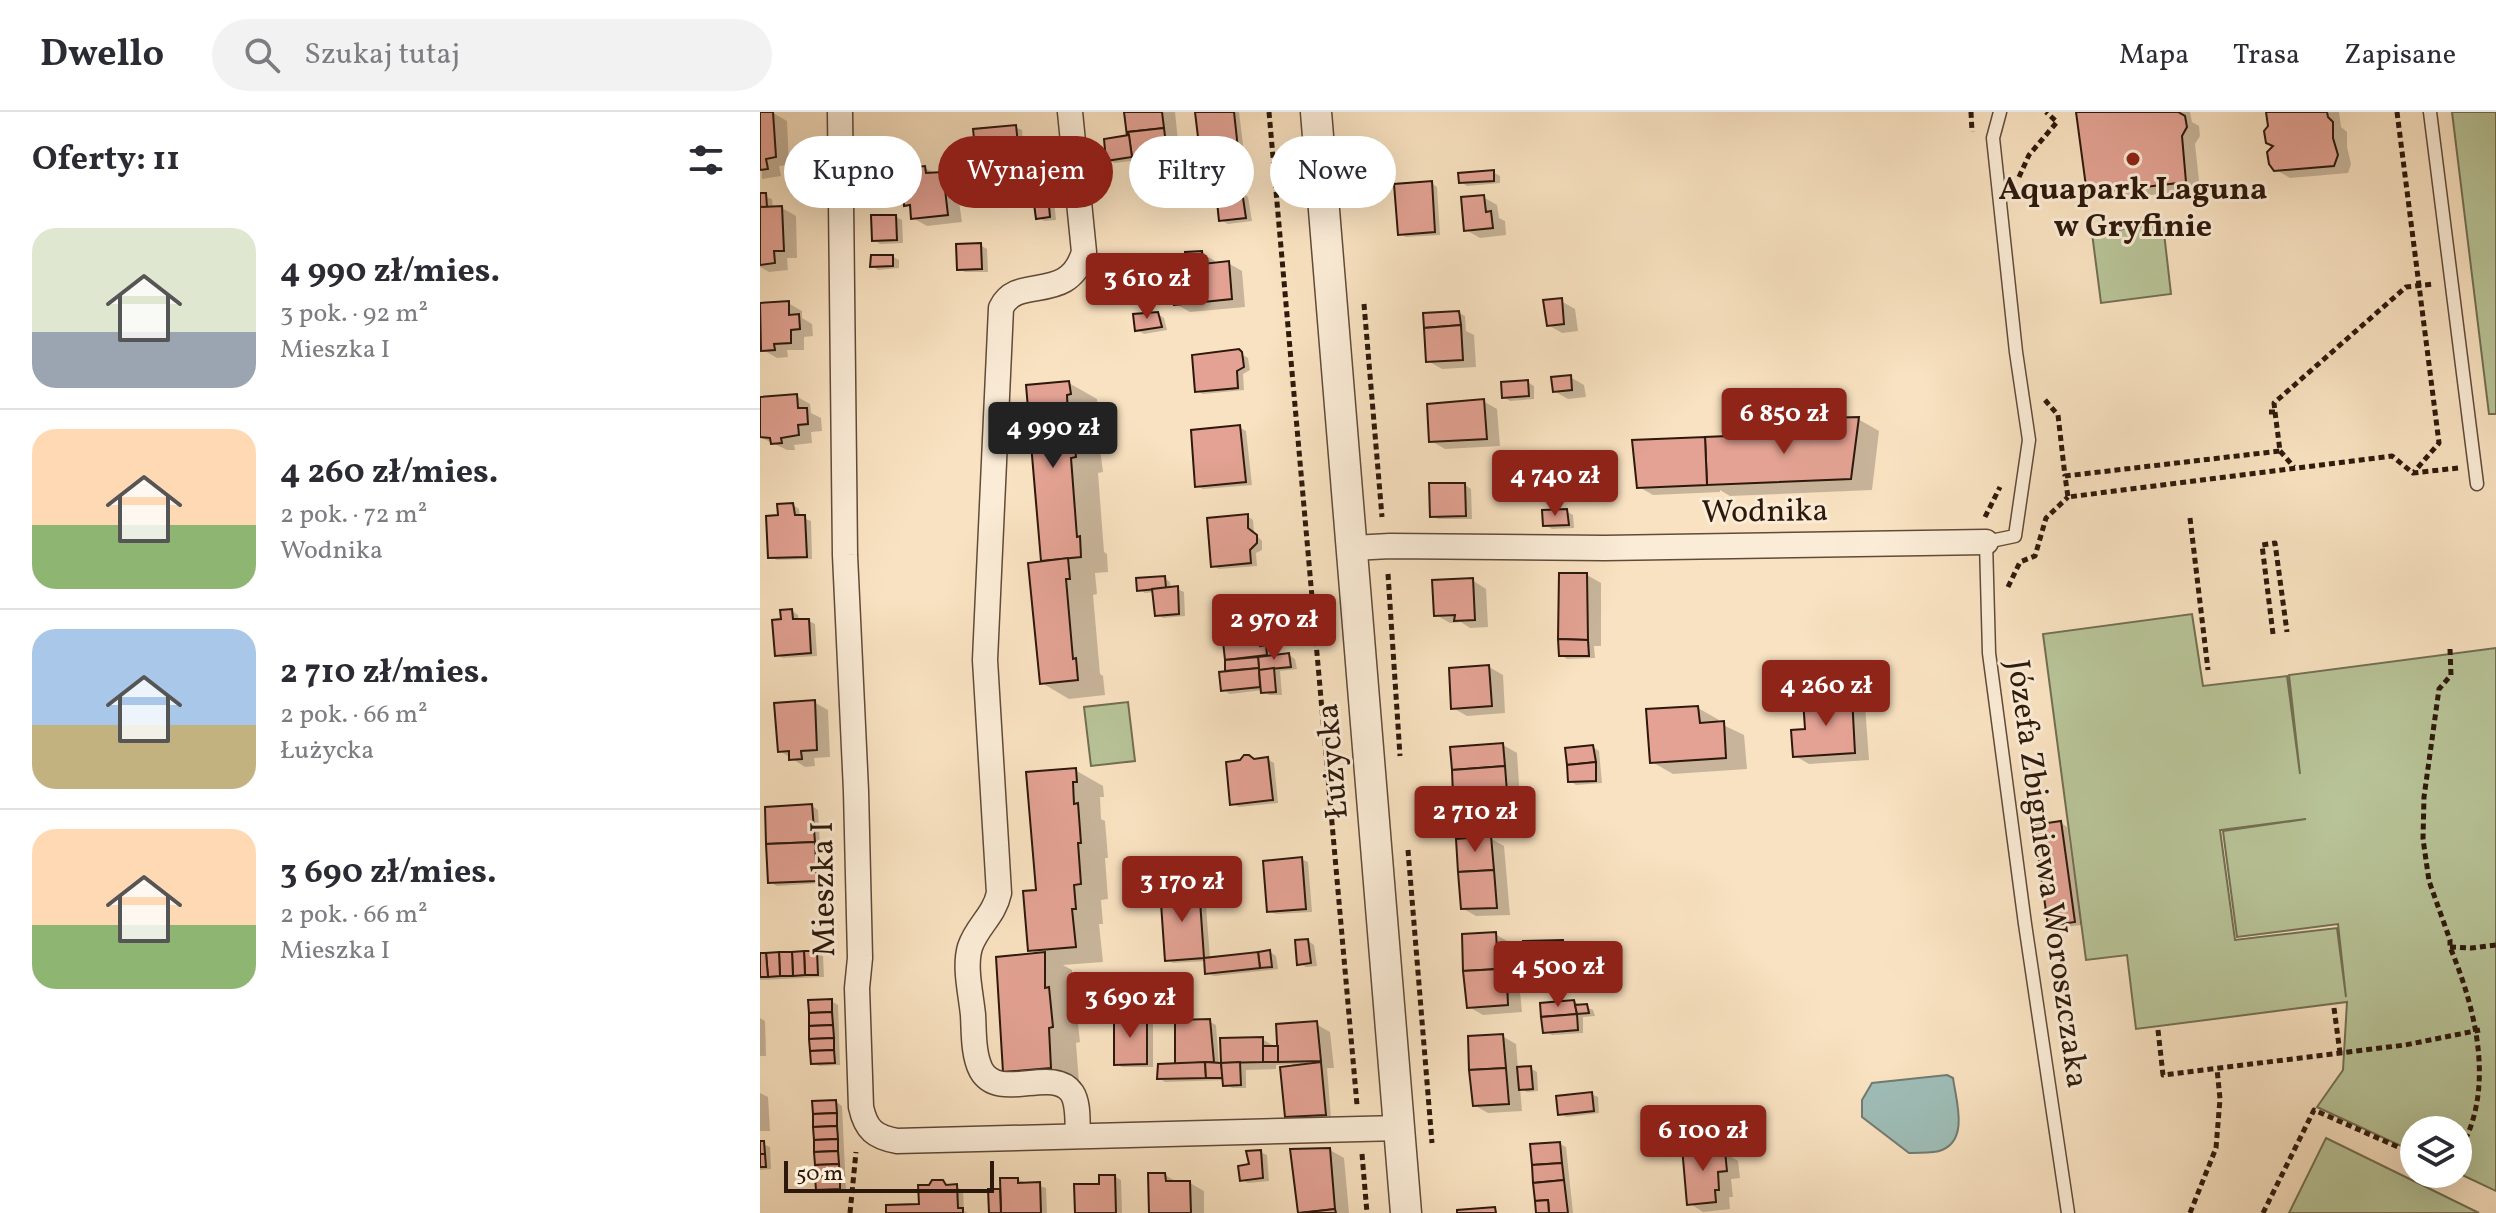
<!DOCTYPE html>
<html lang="pl">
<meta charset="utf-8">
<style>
:root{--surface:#fff;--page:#f2f2f3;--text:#2b2b33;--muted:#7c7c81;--line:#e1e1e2;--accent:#8f2418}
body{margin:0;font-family:Vollkorn,serif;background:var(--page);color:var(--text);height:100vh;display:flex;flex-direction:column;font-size:30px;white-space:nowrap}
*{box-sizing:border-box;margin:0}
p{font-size:26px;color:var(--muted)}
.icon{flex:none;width:44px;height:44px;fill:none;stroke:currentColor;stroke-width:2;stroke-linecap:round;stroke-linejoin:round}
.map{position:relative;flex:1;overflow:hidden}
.details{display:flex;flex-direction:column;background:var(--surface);width:760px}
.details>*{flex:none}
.guide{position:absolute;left:24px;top:24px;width:760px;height:72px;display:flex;gap:16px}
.tools{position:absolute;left:1640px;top:1004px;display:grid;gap:16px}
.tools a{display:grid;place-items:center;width:72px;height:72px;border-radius:50%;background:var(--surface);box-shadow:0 8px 32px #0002;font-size:40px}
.scale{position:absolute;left:24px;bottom:20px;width:210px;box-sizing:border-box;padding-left:8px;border:4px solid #2d190c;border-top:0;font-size:22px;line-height:28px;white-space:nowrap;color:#2d190c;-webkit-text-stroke:6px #fbecd7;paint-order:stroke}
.price{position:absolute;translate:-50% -68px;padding:0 18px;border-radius:8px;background:var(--accent);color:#fff;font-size:26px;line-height:52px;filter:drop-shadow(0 2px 4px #0008)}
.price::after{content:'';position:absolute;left:50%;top:48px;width:24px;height:18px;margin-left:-12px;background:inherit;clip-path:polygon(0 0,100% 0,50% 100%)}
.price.active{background:#222;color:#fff}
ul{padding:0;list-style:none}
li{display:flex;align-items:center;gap:24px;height:200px;padding:0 32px}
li+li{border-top:2px solid var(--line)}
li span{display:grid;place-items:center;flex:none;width:224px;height:160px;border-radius:24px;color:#555}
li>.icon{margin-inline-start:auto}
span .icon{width:96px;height:96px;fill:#fffc;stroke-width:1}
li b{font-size:34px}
h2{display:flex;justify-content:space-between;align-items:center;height:96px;padding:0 32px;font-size:34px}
.tag{padding:0 28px;border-radius:36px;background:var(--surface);box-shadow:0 8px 32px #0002;font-size:28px;line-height:72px}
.tag.active{background:var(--accent);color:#fff}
header{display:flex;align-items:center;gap:48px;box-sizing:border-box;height:112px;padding:0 40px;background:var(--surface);border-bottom:2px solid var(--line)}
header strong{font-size:38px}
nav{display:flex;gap:44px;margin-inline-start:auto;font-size:28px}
.search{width:560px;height:72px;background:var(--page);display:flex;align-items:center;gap:20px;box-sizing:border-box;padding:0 28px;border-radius:44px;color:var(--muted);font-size:30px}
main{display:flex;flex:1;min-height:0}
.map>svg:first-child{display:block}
</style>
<header>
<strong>Dwello</strong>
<div class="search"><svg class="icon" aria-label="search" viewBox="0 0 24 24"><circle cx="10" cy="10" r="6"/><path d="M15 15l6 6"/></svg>Szukaj tutaj</div>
<nav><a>Mapa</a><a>Trasa</a><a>Zapisane</a></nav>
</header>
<main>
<section class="details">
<h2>Oferty: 11<svg class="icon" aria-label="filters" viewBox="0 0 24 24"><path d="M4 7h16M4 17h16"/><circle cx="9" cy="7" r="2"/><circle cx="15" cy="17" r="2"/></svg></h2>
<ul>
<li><span style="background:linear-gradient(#dfe7d0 65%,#9aa5b1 0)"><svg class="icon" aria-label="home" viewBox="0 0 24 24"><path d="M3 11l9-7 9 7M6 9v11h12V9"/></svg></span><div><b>4 990 zł/mies.</b><p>3 pok. · 92 m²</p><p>Mieszka I</p></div></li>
<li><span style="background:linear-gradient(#ffd9b3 60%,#8fb573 0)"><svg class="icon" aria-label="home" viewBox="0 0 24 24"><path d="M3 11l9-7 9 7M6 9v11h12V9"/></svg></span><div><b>4 260 zł/mies.</b><p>2 pok. · 72 m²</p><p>Wodnika</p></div></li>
<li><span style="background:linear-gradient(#a9c7e8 60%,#c2b280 0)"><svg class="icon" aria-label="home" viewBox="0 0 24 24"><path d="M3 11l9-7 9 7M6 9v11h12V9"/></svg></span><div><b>2 710 zł/mies.</b><p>2 pok. · 66 m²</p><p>Łużycka</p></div></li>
<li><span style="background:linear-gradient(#ffd9b3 60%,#8fb573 0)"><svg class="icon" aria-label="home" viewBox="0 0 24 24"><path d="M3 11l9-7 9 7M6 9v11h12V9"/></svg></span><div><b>3 690 zł/mies.</b><p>2 pok. · 66 m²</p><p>Mieszka I</p></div></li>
</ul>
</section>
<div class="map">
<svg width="1736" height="1101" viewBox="0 0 1736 1101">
<rect width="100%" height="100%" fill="#f9e2c1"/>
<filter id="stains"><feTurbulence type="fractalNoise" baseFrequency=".0025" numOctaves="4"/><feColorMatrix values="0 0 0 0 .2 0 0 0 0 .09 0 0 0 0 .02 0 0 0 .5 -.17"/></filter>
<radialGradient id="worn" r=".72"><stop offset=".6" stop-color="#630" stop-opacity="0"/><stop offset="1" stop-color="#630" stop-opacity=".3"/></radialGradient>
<!-- green -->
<g fill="#b8c498" stroke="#726e52" stroke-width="2" fill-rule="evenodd">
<path d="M 1692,0 L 1736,0 L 1736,302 L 1729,302 Z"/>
<path d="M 1403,112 L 1411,182 L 1341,191 L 1332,121 Z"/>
<path d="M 1432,502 L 1443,574 L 1527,564 L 1540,662 L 1529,563 L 1736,536 L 1736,1079 L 1698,1061 L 1698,1018 L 1654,1018 L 1654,1040 L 1557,995 L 1583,958 L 1587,890 L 1376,917 L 1367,843 L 1326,848 L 1283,522 ZM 1546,707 L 1463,719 L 1477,825 L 1578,812 L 1586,885 L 1577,816 L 1475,828 L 1460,718 Z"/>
<path d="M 368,590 L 375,649 L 331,654 L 324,595 Z"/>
<path d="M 1566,1026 L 1719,1101 L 1529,1101 Z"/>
</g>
<!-- water -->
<path fill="#9ebdb7" stroke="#717b73" stroke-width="2" d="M 1187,963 L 1193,966 C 1196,988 1209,1027 1182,1038 C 1173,1042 1159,1040 1149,1041 L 1102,1005 L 1102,988 L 1112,971 Z"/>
<!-- shadow -->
<g fill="#0003">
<path d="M 366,0 L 415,0 L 420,48 L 388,52 L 380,48 L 354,51 L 348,47 L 373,25 Z"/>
<path d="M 437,0 L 479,0 L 485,49 L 449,53 L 443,49 Z"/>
<path d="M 1318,0 L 1430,0 L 1432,10 L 1439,14 L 1440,24 L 1435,32 L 1440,77 L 1343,89 L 1329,81 Z"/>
<path d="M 1508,0 L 1579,0 L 1581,15 L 1587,20 L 1587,35 L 1591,52 L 1588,61 L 1530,66 L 1516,58 L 1515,34 Z"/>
<path d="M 13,1 L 27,9 L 29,53 L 19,54 L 21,64 L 2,67 L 0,2 Z"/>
<path d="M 255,15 L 262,18 L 265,53 L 225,58 L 219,54 Z"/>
<path d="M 164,56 L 196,70 L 202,110 L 167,114 L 153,106 L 152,96 L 146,92 Z"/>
<path d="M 733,60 L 740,64 L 740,71 L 707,74 L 701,70 Z"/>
<path d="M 671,71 L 677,75 L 680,123 L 646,125 L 640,122 Z"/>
<path d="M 482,81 L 488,85 L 492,109 L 468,112 L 461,108 Z"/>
<path d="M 0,83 L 12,87 L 13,96 L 22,96 L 36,104 L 37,146 L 27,146 L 28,158 L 9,160 L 0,155 Z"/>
<path d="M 287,85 L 294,89 L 296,108 L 284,109 L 278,105 Z"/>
<path d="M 723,85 L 737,93 L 739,106 L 745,109 L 746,123 L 720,126 L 706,118 Z"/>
<path d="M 136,105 L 142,108 L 143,131 L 120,132 L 114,128 Z"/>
<path d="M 220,133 L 227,137 L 228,160 L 205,160 L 199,157 Z"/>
<path d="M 441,141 L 455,149 L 455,152 L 468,151 L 482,159 L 485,195 L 430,200 L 416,192 L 428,155 Z"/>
<path d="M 133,145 L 139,148 L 139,156 L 118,158 L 112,154 Z"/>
<path d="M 801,189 L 815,197 L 818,219 L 802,221 L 788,213 Z"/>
<path d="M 28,191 L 42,199 L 42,206 L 52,212 L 53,224 L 44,225 L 44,238 L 27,238 L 28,245 L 17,246 L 0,236 L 0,193 Z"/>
<path d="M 699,201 L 705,204 L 706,219 L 714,223 L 716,255 L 682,257 L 668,249 Z"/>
<path d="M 398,202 L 404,206 L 407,218 L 384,222 L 377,218 Z"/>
<path d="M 478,240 L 488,246 L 490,258 L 483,262 L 484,278 L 443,282 L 437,279 Z"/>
<path d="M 810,265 L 824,273 L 826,285 L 808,287 L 794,279 Z"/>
<path d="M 767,270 L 774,274 L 774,287 L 750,289 L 744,285 Z"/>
<path d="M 309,271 L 337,287 L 338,298 L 334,298 L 335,320 L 338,322 L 343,360 L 338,361 L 344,440 L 347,442 L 348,460 L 335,461 L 337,482 L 333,483 L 340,562 L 343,564 L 345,583 L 309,587 L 282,571 L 283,451 L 268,275 Z"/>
<path d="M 36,284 L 50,292 L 51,301 L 61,306 L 62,319 L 51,320 L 52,331 L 34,333 L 35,338 L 27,338 L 0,325 L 0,287 Z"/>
<path d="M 723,289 L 737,297 L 740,334 L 685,337 L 671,329 Z"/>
<path d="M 1098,307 L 1119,319 L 1112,378 L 970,384 L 960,378 L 960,380 L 893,383 L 879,375 L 1063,322 Z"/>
<path d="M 480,316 L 486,319 L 492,373 L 443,377 L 437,374 Z"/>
<path d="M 705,373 L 711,377 L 712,407 L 678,407 L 672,404 Z"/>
<path d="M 33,393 L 39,397 L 40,405 L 51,409 L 52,447 L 17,448 L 10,445 L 20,405 Z"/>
<path d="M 806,399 L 813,403 L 814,416 L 792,417 L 785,413 Z"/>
<path d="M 487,404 L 493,408 L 494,421 L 502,429 L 502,438 L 496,441 L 497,454 L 459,457 L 453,454 Z"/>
<path d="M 827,463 L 841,471 L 841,534 L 834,534 L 835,546 L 807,547 L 801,543 Z"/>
<path d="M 404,466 L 410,470 L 411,477 L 417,477 L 424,480 L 425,504 L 403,506 L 397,502 L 395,480 L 385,481 L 379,477 Z"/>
<path d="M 712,468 L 726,477 L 728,515 L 710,516 L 701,510 L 690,511 L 676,503 Z"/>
<path d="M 32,499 L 38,503 L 39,509 L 49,509 L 55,512 L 57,544 L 23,546 L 16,543 L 24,509 Z"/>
<path d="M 497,509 L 503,513 L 505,535 L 512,539 L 513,545 L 529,543 L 535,547 L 537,557 L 520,559 L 522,583 L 509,583 L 503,578 L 470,582 L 463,578 L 467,561 L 463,512 Z"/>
<path d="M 729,555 L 743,563 L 745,601 L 707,604 L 693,596 Z"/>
<path d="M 1091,586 L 1105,594 L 1109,648 L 1049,652 L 1035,644 L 1047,619 Z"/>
<path d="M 54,590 L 68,598 L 70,645 L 54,646 L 55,654 L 45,655 L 20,639 Z"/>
<path d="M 938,596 L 959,608 L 959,611 L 984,623 L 987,657 L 913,662 L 892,650 Z"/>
<path d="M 743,633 L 757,641 L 760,687 L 709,691 L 695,683 Z"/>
<path d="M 833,635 L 839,639 L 842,671 L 816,673 L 810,669 Z"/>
<path d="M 507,647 L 514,651 L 518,691 L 479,695 L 472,692 Z"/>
<path d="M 315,658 L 343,674 L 344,685 L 340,685 L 341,707 L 345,709 L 348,746 L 345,746 L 348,787 L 341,788 L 343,812 L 339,812 L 343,850 L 303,853 L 312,858 L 312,891 L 316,893 L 320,930 L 316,931 L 319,971 L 273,975 L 245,959 L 279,843 L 270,837 L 278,780 Z"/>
<path d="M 52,694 L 58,698 L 62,771 L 17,774 L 10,770 Z"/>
<path d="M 1301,711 L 1307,715 L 1321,813 L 1296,816 L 1290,813 Z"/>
<path d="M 730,726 L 744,734 L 750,803 L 716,804 L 702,796 Z"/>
<path d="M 541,747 L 548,750 L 552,800 L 516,802 L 509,799 Z"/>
<path d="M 439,776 L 445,780 L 450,847 L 510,840 L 516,844 L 518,857 L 454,864 L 447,861 L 447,849 L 413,851 L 407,847 Z"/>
<path d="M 735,822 L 749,830 L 752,875 L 760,880 L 762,900 L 723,903 L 709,895 Z"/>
<path d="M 548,829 L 554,833 L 557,854 L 546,855 L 539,851 Z"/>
<path d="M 802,830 L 809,833 L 810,852 L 772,853 L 765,849 Z"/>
<path d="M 56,841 L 63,844 L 64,865 L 0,868 L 0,843 Z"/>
<path d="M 71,889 L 78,893 L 80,953 L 59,954 L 52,951 Z"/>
<path d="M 814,890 L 833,898 L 835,904 L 823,905 L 823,921 L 792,923 L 785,919 Z"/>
<path d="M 0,906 L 5,909 L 6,944 L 0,944 Z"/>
<path d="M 386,906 L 393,910 L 393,955 L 362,955 L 356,952 Z"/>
<path d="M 450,910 L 456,913 L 459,952 L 502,927 L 519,937 L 556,912 L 570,920 L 574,956 L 567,956 L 571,1006 L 533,1007 L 527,1003 L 532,952 L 516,953 L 516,957 L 486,958 L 486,976 L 472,976 L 465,972 L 465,968 L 405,970 L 399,966 L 417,954 Z"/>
<path d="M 742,924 L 756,932 L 758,957 L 770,956 L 777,960 L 778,979 L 767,980 L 760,976 L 762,999 L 728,1001 L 714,993 Z"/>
<path d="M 0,981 L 8,985 L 10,1019 L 0,1019 Z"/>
<path d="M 831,982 L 838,985 L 839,1001 L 806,1005 L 800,1001 Z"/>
<path d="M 76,990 L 82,994 L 86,1079 L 64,1080 L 58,1077 Z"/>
<path d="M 0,1031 L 10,1035 L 11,1057 L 0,1058 Z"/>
<path d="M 800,1032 L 806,1035 L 813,1101 L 778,1101 Z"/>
<path d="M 956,1035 L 978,1049 L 980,1066 L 971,1067 L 973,1085 L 969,1085 L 970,1097 L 943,1100 L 929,1091 Z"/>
<path d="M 570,1038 L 584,1046 L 589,1101 L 538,1101 L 532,1039 Z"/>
<path d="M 500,1040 L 507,1043 L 509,1069 L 488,1071 L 482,1068 Z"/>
<path d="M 405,1063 L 419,1071 L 430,1071 L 444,1079 L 444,1101 L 391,1101 Z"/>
<path d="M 355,1065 L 361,1068 L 362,1101 L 317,1101 Z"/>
<path d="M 258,1068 L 286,1076 L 287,1101 L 231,1101 L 230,1079 L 242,1079 Z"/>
<path d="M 182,1070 L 203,1078 L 204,1099 L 208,1101 L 129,1101 L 161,1094 Z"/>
</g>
<!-- building -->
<g fill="#e3a293" stroke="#2d190c" stroke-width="2">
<path d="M 0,0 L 13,0 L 16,45 L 6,47 L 8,57 L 0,58 Z"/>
<path d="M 364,0 L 402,0 L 404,16 L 368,20 L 367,24 Z"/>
<path d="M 435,0 L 474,0 L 479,46 L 441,50 Z"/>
<path d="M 1316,0 L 1418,0 L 1425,4 L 1427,15 L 1422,24 L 1426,70 L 1327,82 Z"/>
<path d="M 1506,0 L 1567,0 L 1568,5 L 1573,10 L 1573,26 L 1578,43 L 1574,54 L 1514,59 L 1509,52 L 1507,40 L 1513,34 L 1506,31 L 1504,19 L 1508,14 Z"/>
<path d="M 256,13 L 260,51 L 217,55 L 213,17 Z"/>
<path d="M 404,16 L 407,41 L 372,45 L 368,20 Z"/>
<path d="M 369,23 L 372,45 L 346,49 L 344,27 Z"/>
<path d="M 165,54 L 166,61 L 183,60 L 188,103 L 151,107 L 150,93 L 144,94 L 143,83 L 149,82 L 145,56 Z"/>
<path d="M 734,58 L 734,69 L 699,71 L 698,61 Z"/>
<path d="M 672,69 L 675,120 L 638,123 L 634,72 Z"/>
<path d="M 471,78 L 471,81 L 482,79 L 486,106 L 459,109 L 456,80 Z"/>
<path d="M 0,81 L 6,81 L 7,95 L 0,95 Z"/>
<path d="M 288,83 L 290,105 L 276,107 L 273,84 Z"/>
<path d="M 724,83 L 726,100 L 731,99 L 733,116 L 704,119 L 701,85 Z"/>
<path d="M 22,94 L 24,139 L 14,139 L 15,151 L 0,153 L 0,95 Z"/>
<path d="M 111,103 L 136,103 L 137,128 L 112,129 Z"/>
<path d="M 221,131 L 222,157 L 197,158 L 196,132 Z"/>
<path d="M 442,139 L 443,152 L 469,149 L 472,187 L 414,193 L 410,155 L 426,153 L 425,140 Z"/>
<path d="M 111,143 L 133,143 L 133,154 L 110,155 Z"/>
<path d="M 802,186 L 804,212 L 787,214 L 783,188 Z"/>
<path d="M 29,189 L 29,203 L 39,202 L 40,217 L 31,218 L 31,231 L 14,232 L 15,238 L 1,239 L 0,191 Z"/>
<path d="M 699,199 L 701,213 L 664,216 L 663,201 Z"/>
<path d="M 398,200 L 402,215 L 375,219 L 373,202 Z"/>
<path d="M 701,213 L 703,248 L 666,250 L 664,216 Z"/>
<path d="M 479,237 L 482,240 L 484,255 L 477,259 L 478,276 L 435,280 L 432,243 Z"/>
<path d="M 811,263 L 812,278 L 793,280 L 791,265 Z"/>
<path d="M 768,268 L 769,284 L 742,286 L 741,270 Z"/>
<path d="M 309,269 L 311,282 L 307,283 L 308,304 L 311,304 L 316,345 L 311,346 L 317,425 L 320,424 L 321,445 L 281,449 L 266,273 Z"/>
<path d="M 37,282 L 38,296 L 47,296 L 48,312 L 38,313 L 39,323 L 21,326 L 22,331 L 11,332 L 10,326 L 0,325 L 0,285 Z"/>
<path d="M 724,287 L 727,327 L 669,330 L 667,292 Z"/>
<path d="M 1099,305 L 1091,367 L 947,373 L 945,325 L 1062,320 L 1063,306 Z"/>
<path d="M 480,313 L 486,370 L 435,375 L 431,318 Z"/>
<path d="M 945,325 L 947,373 L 877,376 L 872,328 Z"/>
<path d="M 669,371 L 705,371 L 706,404 L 670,405 Z"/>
<path d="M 33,391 L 35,403 L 45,403 L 47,445 L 8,446 L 6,404 L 18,403 L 17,392 Z"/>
<path d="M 807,397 L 809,413 L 783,414 L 782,398 Z"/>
<path d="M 488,402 L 488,416 L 497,423 L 497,431 L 490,438 L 491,451 L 451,455 L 447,406 Z"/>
<path d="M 308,446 L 310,467 L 306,467 L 313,547 L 316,546 L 318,568 L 280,572 L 268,451 Z"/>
<path d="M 799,461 L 827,461 L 828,528 L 798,527 Z"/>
<path d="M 405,464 L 406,476 L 377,479 L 376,466 Z"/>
<path d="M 713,466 L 715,508 L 694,509 L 695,503 L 674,504 L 672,468 Z"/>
<path d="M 418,474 L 419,502 L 395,504 L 392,477 Z"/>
<path d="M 32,497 L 33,507 L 49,507 L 51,541 L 15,544 L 12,508 L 21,507 L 20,498 Z"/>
<path d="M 497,507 L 500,534 L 506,533 L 507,543 L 465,548 L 461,511 Z"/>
<path d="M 798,527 L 828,528 L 829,544 L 799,544 Z"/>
<path d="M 529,541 L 531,555 L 499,558 L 498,545 Z"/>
<path d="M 498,545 L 499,556 L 465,559 L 465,548 Z"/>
<path d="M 729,553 L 732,594 L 691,597 L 689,556 Z"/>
<path d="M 499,556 L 500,575 L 461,579 L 459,560 Z"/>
<path d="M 514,556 L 516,580 L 501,581 L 499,558 Z"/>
<path d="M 1092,584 L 1095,641 L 1033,645 L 1031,618 L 1045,617 L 1043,587 Z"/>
<path d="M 55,588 L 57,638 L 41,639 L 42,647 L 29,648 L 29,639 L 18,640 L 14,591 Z"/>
<path d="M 938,594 L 940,611 L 964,609 L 966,646 L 890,651 L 886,597 Z"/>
<path d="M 743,631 L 745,654 L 692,658 L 690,635 Z"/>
<path d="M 833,633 L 836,650 L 807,653 L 805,636 Z"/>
<path d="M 484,643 L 489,643 L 494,647 L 508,645 L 513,688 L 470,693 L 466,650 L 480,648 Z"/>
<path d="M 836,650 L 836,669 L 808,670 L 807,653 Z"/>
<path d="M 745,654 L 747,680 L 693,684 L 692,658 Z"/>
<path d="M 316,656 L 317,670 L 313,670 L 314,692 L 318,691 L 321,731 L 318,731 L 321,772 L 314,773 L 316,797 L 312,797 L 316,835 L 268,839 L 263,779 L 276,778 L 266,660 Z"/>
<path d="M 52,692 L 55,730 L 6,732 L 5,695 Z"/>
<path d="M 1301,709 L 1315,810 L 1288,814 L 1274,713 Z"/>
<path d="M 731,724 L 734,758 L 698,760 L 696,727 Z"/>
<path d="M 55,730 L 57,769 L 8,771 L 6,732 Z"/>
<path d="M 542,745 L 546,797 L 507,800 L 503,749 Z"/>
<path d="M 734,758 L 737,796 L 701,797 L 698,760 Z"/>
<path d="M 439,774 L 444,846 L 405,849 L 400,777 Z"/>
<path d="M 736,820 L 738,857 L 703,859 L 702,822 Z"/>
<path d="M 548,827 L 551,851 L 537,853 L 535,828 Z"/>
<path d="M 803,828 L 804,849 L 763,850 L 763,829 Z"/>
<path d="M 510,838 L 512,855 L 500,856 L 498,840 Z"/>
<path d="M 44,839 L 57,839 L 58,863 L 45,863 Z"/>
<path d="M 44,839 L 45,863 L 33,864 L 32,840 Z"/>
<path d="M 19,840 L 32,840 L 33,864 L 20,864 Z"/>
<path d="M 19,840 L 20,864 L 8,865 L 6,841 Z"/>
<path d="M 285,840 L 285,876 L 289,875 L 293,915 L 289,916 L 291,956 L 243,960 L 236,845 Z"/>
<path d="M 498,840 L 500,856 L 445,862 L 444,846 Z"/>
<path d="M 0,841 L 6,841 L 8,865 L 0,865 Z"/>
<path d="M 738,857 L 739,870 L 747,870 L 748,893 L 707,896 L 703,859 Z"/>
<path d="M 72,887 L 72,900 L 49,901 L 48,888 Z"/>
<path d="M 814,888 L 817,902 L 781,905 L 780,891 Z"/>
<path d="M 827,892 L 829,901 L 817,902 L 815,893 Z"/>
<path d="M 72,900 L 73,913 L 49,914 L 49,901 Z"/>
<path d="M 817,902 L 818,918 L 783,921 L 781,905 Z"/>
<path d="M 387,904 L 387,952 L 354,953 L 354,905 Z"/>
<path d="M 450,907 L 454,950 L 415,952 L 415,908 Z"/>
<path d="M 557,909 L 561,949 L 518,950 L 516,912 Z"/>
<path d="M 73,913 L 74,926 L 49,927 L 49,914 Z"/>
<path d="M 743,922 L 746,956 L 709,958 L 708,924 Z"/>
<path d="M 503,925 L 503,950 L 461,951 L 460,926 Z"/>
<path d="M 74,926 L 74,938 L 50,939 L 49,927 Z"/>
<rect x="503" y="934" width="15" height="16"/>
<path d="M 74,938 L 75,951 L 51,952 L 50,939 Z"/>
<path d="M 445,950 L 446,966 L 397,967 L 398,952 Z"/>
<path d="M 445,950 L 461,951 L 463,966 L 446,966 Z"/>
<path d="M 480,950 L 481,973 L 463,974 L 461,951 Z"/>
<path d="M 561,950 L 566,1003 L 525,1005 L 520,955 Z"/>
<path d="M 771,954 L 773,977 L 759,978 L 757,955 Z"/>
<path d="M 746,956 L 749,992 L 713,994 L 709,958 Z"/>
<path d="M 832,980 L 834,999 L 798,1003 L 796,984 Z"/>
<path d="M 76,988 L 77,1001 L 53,1002 L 52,989 Z"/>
<path d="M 77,1001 L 77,1014 L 53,1015 L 53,1002 Z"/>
<path d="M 77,1014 L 78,1027 L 54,1028 L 53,1015 Z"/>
<path d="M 78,1027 L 78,1039 L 54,1040 L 54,1028 Z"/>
<path d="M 0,1029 L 4,1029 L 5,1042 L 0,1042 Z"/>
<path d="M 800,1030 L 802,1051 L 772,1053 L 770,1032 Z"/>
<path d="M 957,1033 L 957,1040 L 965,1039 L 967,1059 L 958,1060 L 959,1078 L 955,1078 L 956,1090 L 927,1093 L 922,1035 Z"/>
<path d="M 570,1036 L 575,1097 L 538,1101 L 530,1037 Z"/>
<path d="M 501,1038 L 503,1066 L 480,1069 L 478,1054 L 489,1052 L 486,1039 Z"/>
<path d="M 78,1039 L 79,1052 L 55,1053 L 54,1040 Z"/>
<path d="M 0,1042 L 5,1042 L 6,1055 L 0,1055 Z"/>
<path d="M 802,1051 L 804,1068 L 773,1071 L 772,1053 Z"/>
<path d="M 79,1052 L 80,1064 L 55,1065 L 55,1053 Z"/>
<path d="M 388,1061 L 405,1061 L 406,1069 L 430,1069 L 431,1101 L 389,1101 Z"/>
<path d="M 339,1063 L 355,1063 L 356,1101 L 315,1101 L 314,1072 L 339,1072 Z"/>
<path d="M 80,1064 L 80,1077 L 56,1078 L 55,1065 Z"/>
<path d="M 240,1066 L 258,1066 L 258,1071 L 280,1070 L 281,1101 L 241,1101 Z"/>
<path d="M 172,1068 L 183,1068 L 186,1073 L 197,1072 L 198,1096 L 203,1096 L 203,1101 L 126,1101 L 126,1093 L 159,1092 L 158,1073 L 169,1073 Z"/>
<path d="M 804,1068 L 808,1101 L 789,1101 L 788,1088 L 775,1089 L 773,1071 Z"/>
<path d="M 228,1077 L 240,1077 L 241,1101 L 229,1101 Z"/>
<path d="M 788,1088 L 789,1101 L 776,1101 L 775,1089 Z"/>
<path d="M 735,1095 L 736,1101 L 697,1101 L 697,1098 Z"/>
<path d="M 575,1097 L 576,1101 L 541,1101 Z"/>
</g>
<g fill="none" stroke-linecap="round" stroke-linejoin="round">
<!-- service casing -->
<g stroke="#604b39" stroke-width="15">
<g id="service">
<path d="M 1240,0 L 1233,26 L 1256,240 L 1269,328 L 1255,424 L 1226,430 L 1229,541 L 1265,812 L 1308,1101"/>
<path d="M 1670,0 L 1717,372"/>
</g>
</g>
<!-- minor casing -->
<g stroke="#604b39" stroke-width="27">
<g id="minor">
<path d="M 80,0 L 85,443 L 96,679 L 100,846 L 97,876 L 101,995 C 106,1018 115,1025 137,1029 L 640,1016"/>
<path d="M 310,0 L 324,140 C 308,194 257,161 241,196 L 225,548 L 239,781 C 234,804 217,814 210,835 C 204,855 211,882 213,903 C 214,920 213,942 221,958 C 239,991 293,953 312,981 C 319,992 317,1010 318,1023"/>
<path d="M 593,436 L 630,434 L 845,436 L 1226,430"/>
</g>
</g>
<!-- tertiary casing -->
<g stroke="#604b39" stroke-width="33">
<path id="tertiary" d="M 556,0 L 646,1101"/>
</g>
<!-- path -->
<g stroke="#2d190c" stroke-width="5" stroke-dasharray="6 4" stroke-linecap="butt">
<path d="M 509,0 L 597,993"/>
<path d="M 1211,0 L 1212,20"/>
<path d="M 1637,0 L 1679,331 L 1654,360"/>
<path d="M 1259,65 L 1269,43 L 1297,10 L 1286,0"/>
<path d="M 604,192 L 622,405"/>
<path d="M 1285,288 L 1298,303 L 1305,364"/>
<path d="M 1509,300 L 1515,300 L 1514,291 L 1646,175 L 1674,172"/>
<path d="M 1515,300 L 1520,339 L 1305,364 L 1308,385 L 1632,344 L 1653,361 L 1698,356"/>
<path d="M 1520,339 L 1534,355"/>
<path d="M 1225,405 L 1240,375"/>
<path d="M 1430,406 L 1448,558"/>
<path d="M 628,462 L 640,644"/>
<path d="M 1248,475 L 1260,450 L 1275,444 L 1286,406 L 1308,385"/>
<path d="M 1513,522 L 1502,433 L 1515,431 L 1527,520"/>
<path d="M 1690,537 L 1691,563 L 1679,577 L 1664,685 L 1663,727 L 1669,769 L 1690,828 L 1690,835 C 1717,900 1736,980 1698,1041"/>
<path d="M 648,738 L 672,1031"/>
<path d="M 1690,835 L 1711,836 L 1736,833"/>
<path d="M 1574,896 L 1580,941"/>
<path d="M 1398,918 L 1403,963 L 1645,933 L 1720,918"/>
<path d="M 602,1042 L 607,1101"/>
<path d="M 90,1101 L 96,1040"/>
<path d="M 1430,1101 L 1456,1036 L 1460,987 L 1457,957"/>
<path d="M 1503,1101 L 1554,998 L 1654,1042"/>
</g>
<!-- service -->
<use href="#service" stroke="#fbecd7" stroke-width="12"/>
<!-- minor -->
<use href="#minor" stroke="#fbecd7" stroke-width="24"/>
<!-- tertiary -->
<use href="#tertiary" stroke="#fbecd7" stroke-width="30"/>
</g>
<!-- markers -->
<circle fill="#8f2418" stroke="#fbecd7" stroke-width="3" cx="1373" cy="47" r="8"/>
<g text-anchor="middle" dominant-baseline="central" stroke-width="6" stroke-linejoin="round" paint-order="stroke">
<!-- poi labels -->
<g font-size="32" font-weight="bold" fill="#2d190c" stroke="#fbecd7">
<text x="1373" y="79">Aquapark Laguna<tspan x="1373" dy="37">w Gryfinie</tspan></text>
</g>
<!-- street labels -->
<g font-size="32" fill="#2d190c" stroke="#fbecd7">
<text transform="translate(1005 401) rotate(-1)">Wodnika</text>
<text transform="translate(574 649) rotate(-95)">Łużycka</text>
<text transform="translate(1286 762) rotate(82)">Józefa Zbigniewa Woroszczaka</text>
<text transform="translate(65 777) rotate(-91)">Mieszka I</text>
</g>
</g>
<rect width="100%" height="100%" filter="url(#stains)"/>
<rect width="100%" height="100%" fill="url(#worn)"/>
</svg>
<div class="tools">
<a><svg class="icon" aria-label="layers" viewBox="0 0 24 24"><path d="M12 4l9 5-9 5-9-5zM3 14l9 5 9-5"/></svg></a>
</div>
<div class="scale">50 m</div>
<b class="price" style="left:387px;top:209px">3 610 zł</b>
<b class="price" style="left:1024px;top:344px">6 850 zł</b>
<b class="price active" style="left:293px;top:358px">4 990 zł</b>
<b class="price" style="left:795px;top:406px">4 740 zł</b>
<b class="price" style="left:514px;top:550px">2 970 zł</b>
<b class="price" style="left:1066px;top:616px">4 260 zł</b>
<b class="price" style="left:715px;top:742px">2 710 zł</b>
<b class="price" style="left:422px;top:812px">3 170 zł</b>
<b class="price" style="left:798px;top:897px">4 500 zł</b>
<b class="price" style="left:370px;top:928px">3 690 zł</b>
<b class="price" style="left:943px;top:1061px">6 100 zł</b>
<div class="guide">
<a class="tag">Kupno</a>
<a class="tag active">Wynajem</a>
<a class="tag">Filtry</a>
<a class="tag">Nowe</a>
</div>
</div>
</main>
